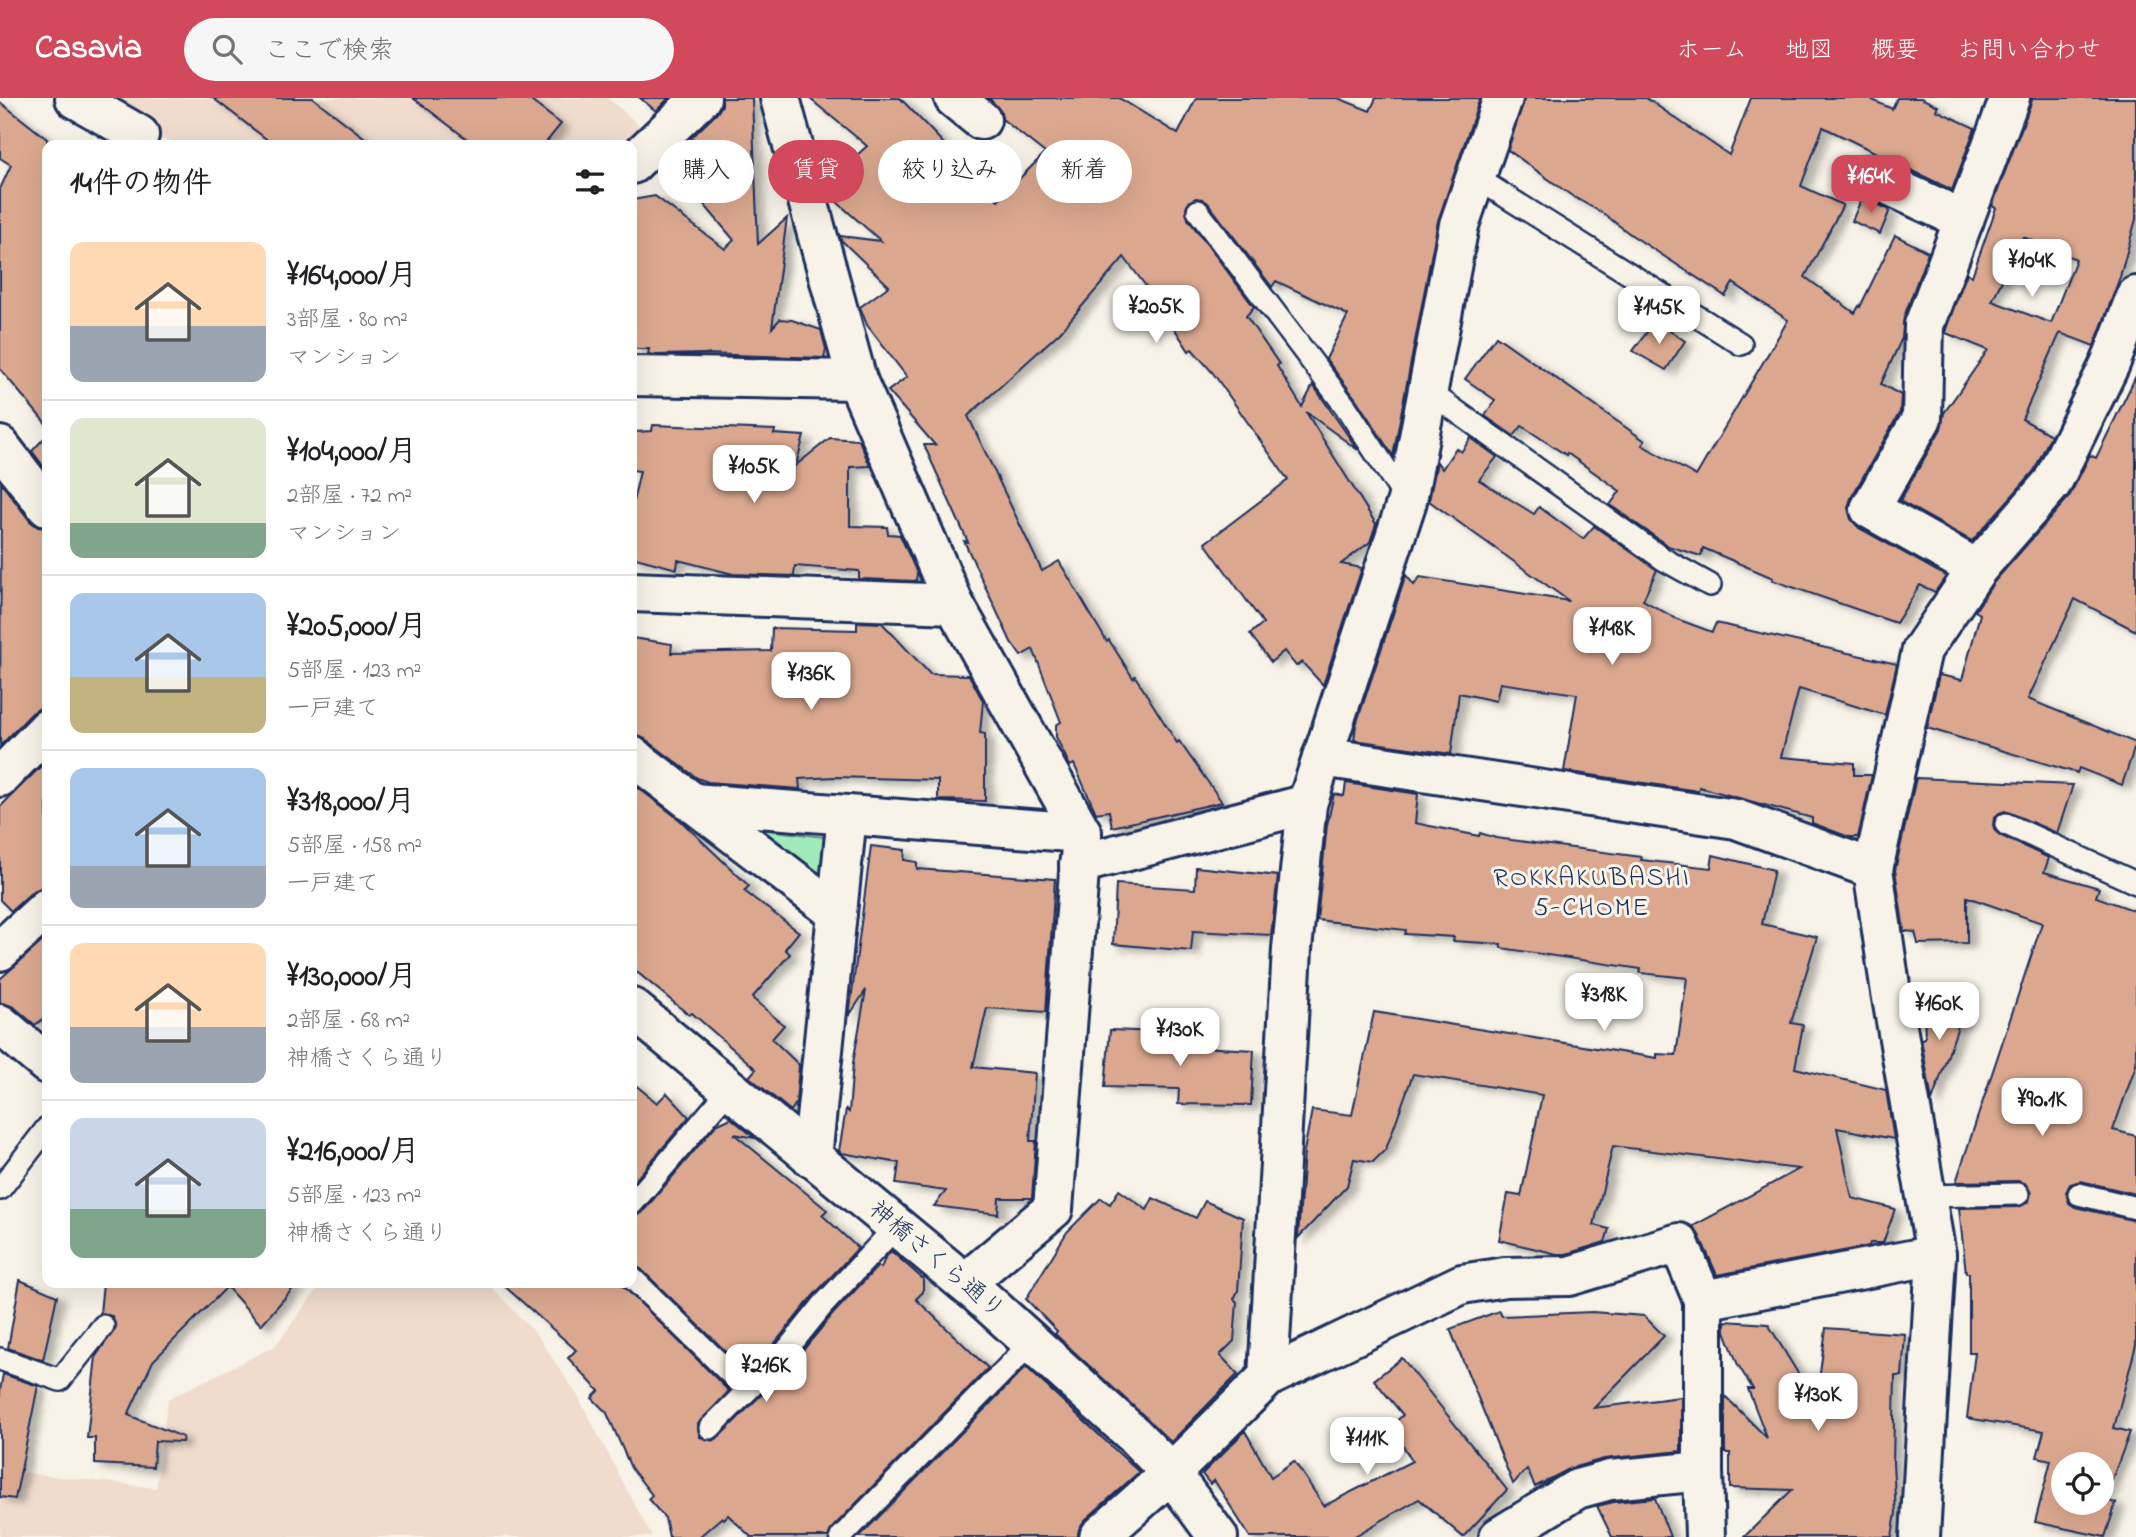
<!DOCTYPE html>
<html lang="ja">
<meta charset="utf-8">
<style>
:root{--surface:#fff;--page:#f6f6f6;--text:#202124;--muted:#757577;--line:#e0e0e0;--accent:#d1495b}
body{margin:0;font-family:"Indie Flower","Klee One",sans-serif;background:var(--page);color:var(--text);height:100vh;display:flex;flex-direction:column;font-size:26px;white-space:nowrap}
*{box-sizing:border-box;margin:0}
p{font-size:23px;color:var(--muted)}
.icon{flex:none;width:38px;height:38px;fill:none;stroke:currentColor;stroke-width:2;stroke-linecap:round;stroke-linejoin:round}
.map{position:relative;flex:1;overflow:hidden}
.drawer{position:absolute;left:42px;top:42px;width:595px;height:1148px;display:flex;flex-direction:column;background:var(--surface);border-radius:14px;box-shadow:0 7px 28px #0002}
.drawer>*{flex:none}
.banner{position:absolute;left:658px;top:42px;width:665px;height:63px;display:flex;gap:14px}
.buttons{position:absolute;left:2051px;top:1354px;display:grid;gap:14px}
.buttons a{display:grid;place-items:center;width:63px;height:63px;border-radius:50%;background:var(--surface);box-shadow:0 7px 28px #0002;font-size:35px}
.price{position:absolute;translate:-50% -60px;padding:0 16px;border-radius:14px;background:#fff;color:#222;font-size:23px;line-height:46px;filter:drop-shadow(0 2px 4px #0008)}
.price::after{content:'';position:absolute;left:50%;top:42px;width:21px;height:16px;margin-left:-10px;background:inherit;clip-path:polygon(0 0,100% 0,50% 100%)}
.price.current{background:var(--accent);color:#fff}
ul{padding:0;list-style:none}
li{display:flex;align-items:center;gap:21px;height:175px;padding:0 28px}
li+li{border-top:2px solid var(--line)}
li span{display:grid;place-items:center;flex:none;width:196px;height:140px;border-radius:14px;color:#555}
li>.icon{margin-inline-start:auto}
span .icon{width:84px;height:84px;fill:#fffc;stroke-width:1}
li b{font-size:30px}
h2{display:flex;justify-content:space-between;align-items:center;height:84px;padding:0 28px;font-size:30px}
.tag{padding:0 24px;border-radius:32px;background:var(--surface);box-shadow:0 7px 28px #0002;font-size:24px;line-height:63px}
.tag.current{background:var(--accent);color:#fff}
header{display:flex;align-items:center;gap:42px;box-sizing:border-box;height:98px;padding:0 35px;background:var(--accent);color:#fff}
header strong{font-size:33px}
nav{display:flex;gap:38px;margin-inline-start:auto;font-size:24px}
.search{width:490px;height:63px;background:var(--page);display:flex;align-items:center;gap:18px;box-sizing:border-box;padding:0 24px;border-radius:38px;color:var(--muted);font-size:26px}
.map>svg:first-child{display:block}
</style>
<header>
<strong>Casavia</strong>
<div class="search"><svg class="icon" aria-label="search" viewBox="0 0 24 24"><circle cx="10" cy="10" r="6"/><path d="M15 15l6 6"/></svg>ここで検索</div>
<nav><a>ホーム</a><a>地図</a><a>概要</a><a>お問い合わせ</a></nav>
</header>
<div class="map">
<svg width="2136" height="1439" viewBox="0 0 2136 1439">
<defs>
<filter id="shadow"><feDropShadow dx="8" dy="4.5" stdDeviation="3.5" flood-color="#0004"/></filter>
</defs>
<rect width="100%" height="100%" fill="#f7f3e8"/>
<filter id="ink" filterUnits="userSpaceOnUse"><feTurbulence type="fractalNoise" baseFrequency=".0143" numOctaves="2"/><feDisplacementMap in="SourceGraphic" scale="14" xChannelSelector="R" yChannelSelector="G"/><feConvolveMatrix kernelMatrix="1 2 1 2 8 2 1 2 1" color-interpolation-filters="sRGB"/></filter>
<g filter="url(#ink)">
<!-- built -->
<g fill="#efdccd">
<path d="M 97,0 L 608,0 L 642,30 L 623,47 L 187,47 L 158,40 Z"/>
<path d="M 322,1185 L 488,1185 L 537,1237 L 577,1297 L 652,1439 L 0,1439 L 0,1372 L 156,1390 L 168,1301 L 275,1248 Z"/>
</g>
<!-- green -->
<path fill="#a1ebba" stroke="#5e8d8c" stroke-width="2" d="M 752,730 L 832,740 L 829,785 Z"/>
<!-- building -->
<g fill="#dba88f" stroke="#1b2f5e" stroke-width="2" fill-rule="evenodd" filter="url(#shadow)">
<path d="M 213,0 L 313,0 L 374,47 L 274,47 Z"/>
<path d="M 413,0 L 527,0 L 561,26 L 544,47 L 475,47 Z"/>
<path d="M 640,0 L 669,0 L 656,13 Z"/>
<path d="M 722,0 L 752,0 L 758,146 L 787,120 L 772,230 L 780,221 L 792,222 L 821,232 L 826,251 L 824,260 L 705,256 L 656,257 L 648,256 L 649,251 L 632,251 L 632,102 L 655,98 L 725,151 L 734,142 L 675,72 L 731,71 L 691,40 L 717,15 L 722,7 Z"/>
<path d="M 809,0 L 900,0 L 998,102 L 1045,55 L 1002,21 L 1001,14 L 989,0 L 1119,0 L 1178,36 L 1196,0 L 1338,0 L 1370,13 L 1376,0 L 1480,0 L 1438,123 L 1393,358 L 1356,301 L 1326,261 L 1348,217 L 1276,183 L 1272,189 L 1208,105 L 1202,101 L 1196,100 L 1190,103 L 1186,109 L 1188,121 L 1254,209 L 1246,218 L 1279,266 L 1277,268 L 1302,309 L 1313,287 L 1358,352 L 1306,314 L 1376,426 L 1370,444 L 1341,466 L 1362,470 L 1323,587 L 1302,564 L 1296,568 L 1284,553 L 1271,564 L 1250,536 L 1263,525 L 1205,445 L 1288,382 L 1213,275 L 1192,251 L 1189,253 L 1154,199 L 1124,159 L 1060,234 L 968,318 L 1042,473 L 1059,463 L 1107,544 L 1109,542 L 1133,580 L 1135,578 L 1177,645 L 1179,643 L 1222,704 L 1112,729 L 1109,713 L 1096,715 L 1074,666 L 1070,668 L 1056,639 L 1056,627 L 1061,624 L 1033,551 L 1021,558 L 1011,544 L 964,443 L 968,444 L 924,347 L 935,347 L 888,293 L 907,279 L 867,227 L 860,209 L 889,188 L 841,142 L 840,138 L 881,143 L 829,97 L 826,85 L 867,48 Z"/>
<path d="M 1524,0 L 1646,0 L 1729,57 L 1751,0 L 1868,0 L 1892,11 L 1897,0 L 1921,0 L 1938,8 L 1936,12 L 1975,30 L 1952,92 L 1823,29 L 1801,88 L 1843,107 L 1805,179 L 1855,215 L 1859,208 L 1860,209 L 1895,137 L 1928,154 L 1904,219 L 1902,240 L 1881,286 L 1901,297 L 1900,314 L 1851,400 L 1848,410 L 1851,421 L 1859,430 L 1946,478 L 1935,494 L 1920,487 L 1896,525 L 1772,482 L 1773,480 L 1703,450 L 1701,458 L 1668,448 L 1610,407 L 1620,393 L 1567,355 L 1566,357 L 1522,328 L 1514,338 L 1485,318 L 1495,302 L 1465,281 L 1496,238 L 1645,343 L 1642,347 L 1696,378 L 1788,222 L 1733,185 L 1725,198 L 1630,136 L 1604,116 L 1572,98 L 1508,52 Z"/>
<path d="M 2033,0 L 2136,0 L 2136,121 L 2120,179 L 2094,248 L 2060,235 L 2022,321 L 2051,337 L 2034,373 L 1972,443 L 1900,403 L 1941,331 L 1944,315 L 1988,252 L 1946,235 L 1946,231 L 1967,175 L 1972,178 L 1996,110 L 1992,108 ZM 2023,139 L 2076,161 L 2051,225 L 1992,203 Z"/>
<path d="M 0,4 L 47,41 L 47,327 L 0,271 L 0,91 L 11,67 L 0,60 Z"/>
<path d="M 1862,99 L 1890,112 L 1880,136 L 1852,123 Z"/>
<path d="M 1655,223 L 1685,243 L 1666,272 L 1633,253 Z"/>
<path d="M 2136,278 L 2136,533 L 2075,501 L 2028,601 L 2136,645 L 2122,687 L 2079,670 L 2077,675 L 1927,630 L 1939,577 L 1962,582 L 1980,516 L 1975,513 L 1994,484 L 2069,399 L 2090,357 L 2096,360 Z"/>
<path d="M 653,327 L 775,332 L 774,336 L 804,338 L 796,367 L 830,340 L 859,342 L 870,368 L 850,369 L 850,428 L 887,429 L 888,436 L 900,437 L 917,475 L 916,483 L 859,481 L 859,473 L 795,468 L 794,478 L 733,476 L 678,462 L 677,471 L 632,459 L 632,408 L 640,373 L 632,372 L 632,351 L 635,334 L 652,333 Z"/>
<path d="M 47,337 L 47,373 L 32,353 Z"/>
<path d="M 1471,340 L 1497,359 L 1479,382 L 1534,416 L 1539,409 L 1583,441 L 1594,428 L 1657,472 L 1643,502 L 1677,521 L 1712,534 L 1716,525 L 1897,566 L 1885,617 L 1799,591 L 1781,659 L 1854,665 L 1854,677 L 1872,677 L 1858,739 L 1849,739 L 1812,725 L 1812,720 L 1699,689 L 1698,693 L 1564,673 L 1577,596 L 1500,585 L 1496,603 L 1459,595 L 1451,656 L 1354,642 L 1356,627 L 1406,477 L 1414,487 L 1420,479 L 1569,503 L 1429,403 L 1437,364 L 1442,371 L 1456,350 L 1461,354 Z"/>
<path d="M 1,385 L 30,423 L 38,429 L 47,430 L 47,610 L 40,610 L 32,615 L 0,648 Z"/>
<path d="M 857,524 L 882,525 L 930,576 L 969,577 L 983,603 L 980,635 L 985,636 L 985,703 L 938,702 L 938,682 L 835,679 L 799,681 L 800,691 L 708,684 L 697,680 L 645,641 L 632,637 L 632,540 L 672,546 L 671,555 L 771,553 L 772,530 L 857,532 Z"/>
<path d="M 47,662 L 47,789 L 33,793 L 11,813 L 0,802 L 0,709 Z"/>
<path d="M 1916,680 L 2073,687 L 2057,735 L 2005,713 L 1999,715 L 1994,720 L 1993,727 L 1995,733 L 2001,738 L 2049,760 L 2044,774 L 2099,790 L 2096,799 L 2136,813 L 2136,967 L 2113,1032 L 2136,1038 L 2136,1096 L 2081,1083 L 2070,1086 L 2066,1094 L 2069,1105 L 2075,1109 L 2136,1123 L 2136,1247 L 2114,1330 L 2130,1334 L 2104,1402 L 2116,1405 L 2105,1439 L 2035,1424 L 2051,1362 L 2037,1359 L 2044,1333 L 1967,1320 L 1975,1254 L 1969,1254 L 1969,1175 L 1966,1175 L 1959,1110 L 2019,1109 L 2029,1103 L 2031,1095 L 2025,1085 L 2018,1083 L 1956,1084 L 2042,825 L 1967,799 L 1967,845 L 1918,846 L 1915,834 L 1904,833 L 1895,772 ZM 2063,1367 L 2102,1367 L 2102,1405 L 2063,1405 Z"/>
<path d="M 632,685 L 680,722 L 749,788 L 744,793 L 799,834 L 785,851 L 790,856 L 752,900 L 784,927 L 772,941 L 799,967 L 796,1005 L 791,1013 L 749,979 L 756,971 L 692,915 L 689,917 L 632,870 Z"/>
<path d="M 1346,685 L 1418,696 L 1415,725 L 1479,738 L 1480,735 L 1496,740 L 1642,759 L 1641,762 L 1711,770 L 1713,757 L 1774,772 L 1762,826 L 1817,839 L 1791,925 L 1803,927 L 1795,970 L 1886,992 L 1894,1041 L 1837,1030 L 1852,1100 L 1895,1111 L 1883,1145 L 1870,1145 L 1869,1148 L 1717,1177 L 1699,1137 L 1693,1128 L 1799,1071 L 1613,1048 L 1594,1127 L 1609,1131 L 1605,1144 L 1566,1156 L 1557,1156 L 1499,1142 L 1508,1096 L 1521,1098 L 1542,997 L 1413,976 L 1386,1051 L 1373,1064 L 1354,1061 L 1347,1088 L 1298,1140 L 1304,1053 L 1312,1012 L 1352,1017 L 1374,914 L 1657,960 L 1657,956 L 1676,957 L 1687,880 L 1640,875 L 1641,871 L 1501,850 L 1501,846 L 1453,843 L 1454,839 L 1405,836 L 1406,832 L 1317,822 L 1327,727 L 1334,696 L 1344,698 Z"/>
<path d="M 871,748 L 905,752 L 904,762 L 917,764 L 917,771 L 1055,781 L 1046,914 L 987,910 L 973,969 L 1035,975 L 1030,1043 L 1036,1043 L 1032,1100 L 999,1100 L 998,1116 L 934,1108 L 946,1093 L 896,1086 L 899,1065 L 842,1055 L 839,1053 L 846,1011 L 849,1014 L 853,965 L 866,892 L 849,918 Z"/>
<path d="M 1196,769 L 1278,778 L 1271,837 L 1193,833 L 1191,853 L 1113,846 L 1116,786 L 1195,791 Z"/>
<path d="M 47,839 L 47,918 L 35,927 L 14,909 L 0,905 L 0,881 Z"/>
<path d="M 1964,911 L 1932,1003 L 1921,941 L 1925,940 L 1924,915 Z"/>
<path d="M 1110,932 L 1183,935 L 1182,948 L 1254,952 L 1251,1007 L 1178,1006 L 1179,991 L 1105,989 Z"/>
<path d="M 632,984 L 657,1005 L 667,995 L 689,1019 L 632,1086 Z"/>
<path d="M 731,1020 L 755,1040 L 734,1036 L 827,1112 L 822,1117 L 858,1150 L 813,1198 L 771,1250 L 747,1274 L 641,1171 L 632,1167 L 632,1119 L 642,1115 L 716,1027 Z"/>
<path d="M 1119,1092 L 1147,1112 L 1153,1100 L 1196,1120 L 1205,1103 L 1243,1120 L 1238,1193 L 1234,1201 L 1237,1204 L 1234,1243 L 1220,1257 L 1238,1276 L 1171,1344 L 1055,1236 L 1057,1233 L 1026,1201 L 1067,1134 L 1101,1100 L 1110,1106 Z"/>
<path d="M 891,1153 L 923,1181 L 923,1194 L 916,1201 L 988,1270 L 832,1430 L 828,1439 L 751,1439 L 728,1417 L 724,1421 L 722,1419 L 699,1439 L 669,1439 L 665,1420 L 648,1401 L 652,1397 L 631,1370 L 607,1315 L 592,1300 L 599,1293 L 568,1260 L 576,1252 L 501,1185 L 620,1185 L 729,1293 L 698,1326 L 700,1339 L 713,1343 L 719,1339 L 790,1268 L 833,1216 L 878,1168 L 881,1170 L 885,1160 Z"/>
<path d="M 20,1182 L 57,1198 L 43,1262 L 8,1250 Z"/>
<path d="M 103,1185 L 298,1185 L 261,1227 L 227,1189 L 153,1263 L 128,1317 L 183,1339 L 182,1344 L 155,1343 L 153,1369 L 95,1366 L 95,1340 L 87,1340 L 96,1258 L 116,1229 L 112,1218 L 100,1215 Z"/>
<path d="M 1499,1213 L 1502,1218 L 1592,1214 L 1644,1218 L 1664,1238 L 1594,1310 L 1681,1299 L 1681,1353 L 1604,1361 L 1571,1370 L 1535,1389 L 1527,1371 L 1513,1386 L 1450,1231 Z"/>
<path d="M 1725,1223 L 1768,1226 L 1816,1305 L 1826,1230 L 1905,1236 L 1902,1278 L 1895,1278 L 1893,1365 L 1896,1415 L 1892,1439 L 1744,1439 L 1792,1392 L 1730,1390 L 1730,1355 L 1725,1355 L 1725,1298 L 1767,1340 L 1748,1291 L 1753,1291 L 1738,1267 L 1725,1233 Z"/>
<path d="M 1402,1260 L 1507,1392 L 1463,1439 L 1419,1401 L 1353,1439 L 1250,1439 L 1214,1382 L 1210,1386 L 1202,1376 L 1245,1333 L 1271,1379 L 1294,1363 L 1324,1408 L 1412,1363 L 1391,1328 L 1403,1317 L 1374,1282 Z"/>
<path d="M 1026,1269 L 1139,1374 L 1084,1423 L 1079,1431 L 1078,1439 L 859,1439 Z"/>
<path d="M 3,1276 L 38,1288 L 15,1401 L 0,1399 L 0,1293 Z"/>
<path d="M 1655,1400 L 1670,1439 L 1612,1439 L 1597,1408 L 1614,1404 Z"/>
</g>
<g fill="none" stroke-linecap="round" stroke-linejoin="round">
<!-- service casing -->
<g stroke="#1b2f5e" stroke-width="26">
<g id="service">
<path d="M 1475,79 L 1741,246"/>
<path d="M 1198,113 L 1346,309 L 1407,403"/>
<path d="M 1428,293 L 1663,461 L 1710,487"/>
<path d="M 2006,726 L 2136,785"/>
<path d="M 0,1091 L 47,1030"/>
<path d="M 2079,1096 L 2136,1110"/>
<path d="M 1926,1098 L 2018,1096"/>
<path d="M 632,1106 L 730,991"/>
<path d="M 632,1180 L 747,1292"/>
<path d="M 0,1261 L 60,1282 L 103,1228"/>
<path d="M 710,1330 L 781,1259 L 823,1207 L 896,1129"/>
<path d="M 841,1439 L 1032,1244"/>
</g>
</g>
<!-- minor casing -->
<g stroke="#1b2f5e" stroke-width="44">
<g id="minor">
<path d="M 75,0 L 139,37"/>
<path d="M 780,0 L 857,282 L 954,506 L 1082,735 L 1053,1111 L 965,1185"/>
<path d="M 954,0 L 981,22"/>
<path d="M 632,66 L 701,0"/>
<path d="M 1867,77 L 1964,122"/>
<path d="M 632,278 L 857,282"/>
<path d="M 0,348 L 47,409"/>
<path d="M 1977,471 L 1870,411 L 1922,320 L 1924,227 L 2010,0"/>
<path d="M 632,494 L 954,506"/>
<path d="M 632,658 L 837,815"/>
<path d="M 1322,659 L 1736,721 L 1873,771"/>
<path d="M 0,679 L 47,631"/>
<path d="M 693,705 L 1082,735"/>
<path d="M 1079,766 L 1307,706"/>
<path d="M 0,853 L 47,810"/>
<path d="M 632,910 L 977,1195 L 1134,1337 L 1171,1375 L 1218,1439"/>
<path d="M 0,926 L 47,966"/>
<path d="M 812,1060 L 847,717"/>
<path d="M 1703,1202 L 1936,1157"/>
<path d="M 1268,1279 L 1462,1186 L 1505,1179 L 1569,1178 L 1679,1145 L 1703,1202 L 1703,1373 L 1705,1439"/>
<path d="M 1099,1439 L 1171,1375 L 1268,1279 L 1292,851 L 1307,706 L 1407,403 L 1459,127 L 1503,0"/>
<path d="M 1499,1439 L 1577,1391 L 1610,1382 L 1703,1373"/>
<path d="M 1920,1439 L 1936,1157 L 1890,888 L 1873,771 L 1922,552 L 1977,471 L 2052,385 L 2110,266 L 2136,198"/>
</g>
</g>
<!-- service -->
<use href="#service" stroke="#f7f3e8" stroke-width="21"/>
<!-- minor -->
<use href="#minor" stroke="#f7f3e8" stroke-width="38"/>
</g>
</g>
<g text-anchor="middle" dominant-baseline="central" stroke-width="6" stroke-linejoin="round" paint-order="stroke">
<!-- street labels -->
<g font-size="24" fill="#1b2f5e" stroke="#f7f3e8">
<text transform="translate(936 1163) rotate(40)">神橋さくら通り</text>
</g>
<!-- neighbourhood labels -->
<g font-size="26" letter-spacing="2" fill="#1b2f5e" stroke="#f7f3e8">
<text x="1592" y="781">ROKKAKUBASHI<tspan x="1592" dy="30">5-CHOME</tspan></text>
</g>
</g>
</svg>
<div class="buttons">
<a><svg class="icon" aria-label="locate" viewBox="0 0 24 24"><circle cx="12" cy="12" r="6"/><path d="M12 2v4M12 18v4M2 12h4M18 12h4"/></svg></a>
</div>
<b class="price current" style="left:1871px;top:117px">¥164K</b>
<b class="price" style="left:2032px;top:201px">¥104K</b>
<b class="price" style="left:1156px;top:247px">¥205K</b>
<b class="price" style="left:1659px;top:248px">¥145K</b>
<b class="price" style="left:754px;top:407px">¥105K</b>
<b class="price" style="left:1612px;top:569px">¥148K</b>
<b class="price" style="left:811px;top:614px">¥136K</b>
<b class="price" style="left:1604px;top:935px">¥318K</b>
<b class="price" style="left:1939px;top:944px">¥160K</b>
<b class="price" style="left:1180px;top:970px">¥130K</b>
<b class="price" style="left:2042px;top:1040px">¥90.1K</b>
<b class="price" style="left:766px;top:1306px">¥216K</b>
<b class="price" style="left:1818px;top:1335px">¥130K</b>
<b class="price" style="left:1367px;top:1379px">¥111K</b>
<div class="banner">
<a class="tag">購入</a>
<a class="tag current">賃貸</a>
<a class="tag">絞り込み</a>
<a class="tag">新着</a>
</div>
<section class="drawer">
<h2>14件の物件<svg class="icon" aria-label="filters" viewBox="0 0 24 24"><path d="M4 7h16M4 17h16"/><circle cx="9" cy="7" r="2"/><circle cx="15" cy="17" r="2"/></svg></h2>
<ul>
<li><span style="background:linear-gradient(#ffd9b3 60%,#9aa5b1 0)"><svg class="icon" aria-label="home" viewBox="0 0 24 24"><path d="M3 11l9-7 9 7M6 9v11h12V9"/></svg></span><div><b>¥164,000/月</b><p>3部屋 · 80 m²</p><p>マンション</p></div></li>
<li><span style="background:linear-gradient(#dfe7d0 75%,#7fa58c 0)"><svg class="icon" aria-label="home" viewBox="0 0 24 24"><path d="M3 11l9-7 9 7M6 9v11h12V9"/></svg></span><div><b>¥104,000/月</b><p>2部屋 · 72 m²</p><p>マンション</p></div></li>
<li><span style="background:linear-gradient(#a9c7e8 60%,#c2b280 0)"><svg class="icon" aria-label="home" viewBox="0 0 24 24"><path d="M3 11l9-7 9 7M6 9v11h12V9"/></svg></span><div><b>¥205,000/月</b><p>5部屋 · 123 m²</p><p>一戸建て</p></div></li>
<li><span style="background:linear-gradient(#a9c7e8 70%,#9aa5b1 0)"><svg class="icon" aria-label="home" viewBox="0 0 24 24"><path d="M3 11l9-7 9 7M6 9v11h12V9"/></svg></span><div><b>¥318,000/月</b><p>5部屋 · 158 m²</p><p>一戸建て</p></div></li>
<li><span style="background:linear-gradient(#ffd9b3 60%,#9aa5b1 0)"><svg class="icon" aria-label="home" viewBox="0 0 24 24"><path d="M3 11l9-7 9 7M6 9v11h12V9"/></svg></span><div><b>¥130,000/月</b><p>2部屋 · 68 m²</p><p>神橋さくら通り</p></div></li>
<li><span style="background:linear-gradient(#c9d6e8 65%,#7fa58c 0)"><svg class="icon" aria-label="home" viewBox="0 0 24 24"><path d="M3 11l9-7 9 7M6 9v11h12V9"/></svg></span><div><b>¥216,000/月</b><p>5部屋 · 123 m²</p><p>神橋さくら通り</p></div></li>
</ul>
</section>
</div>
